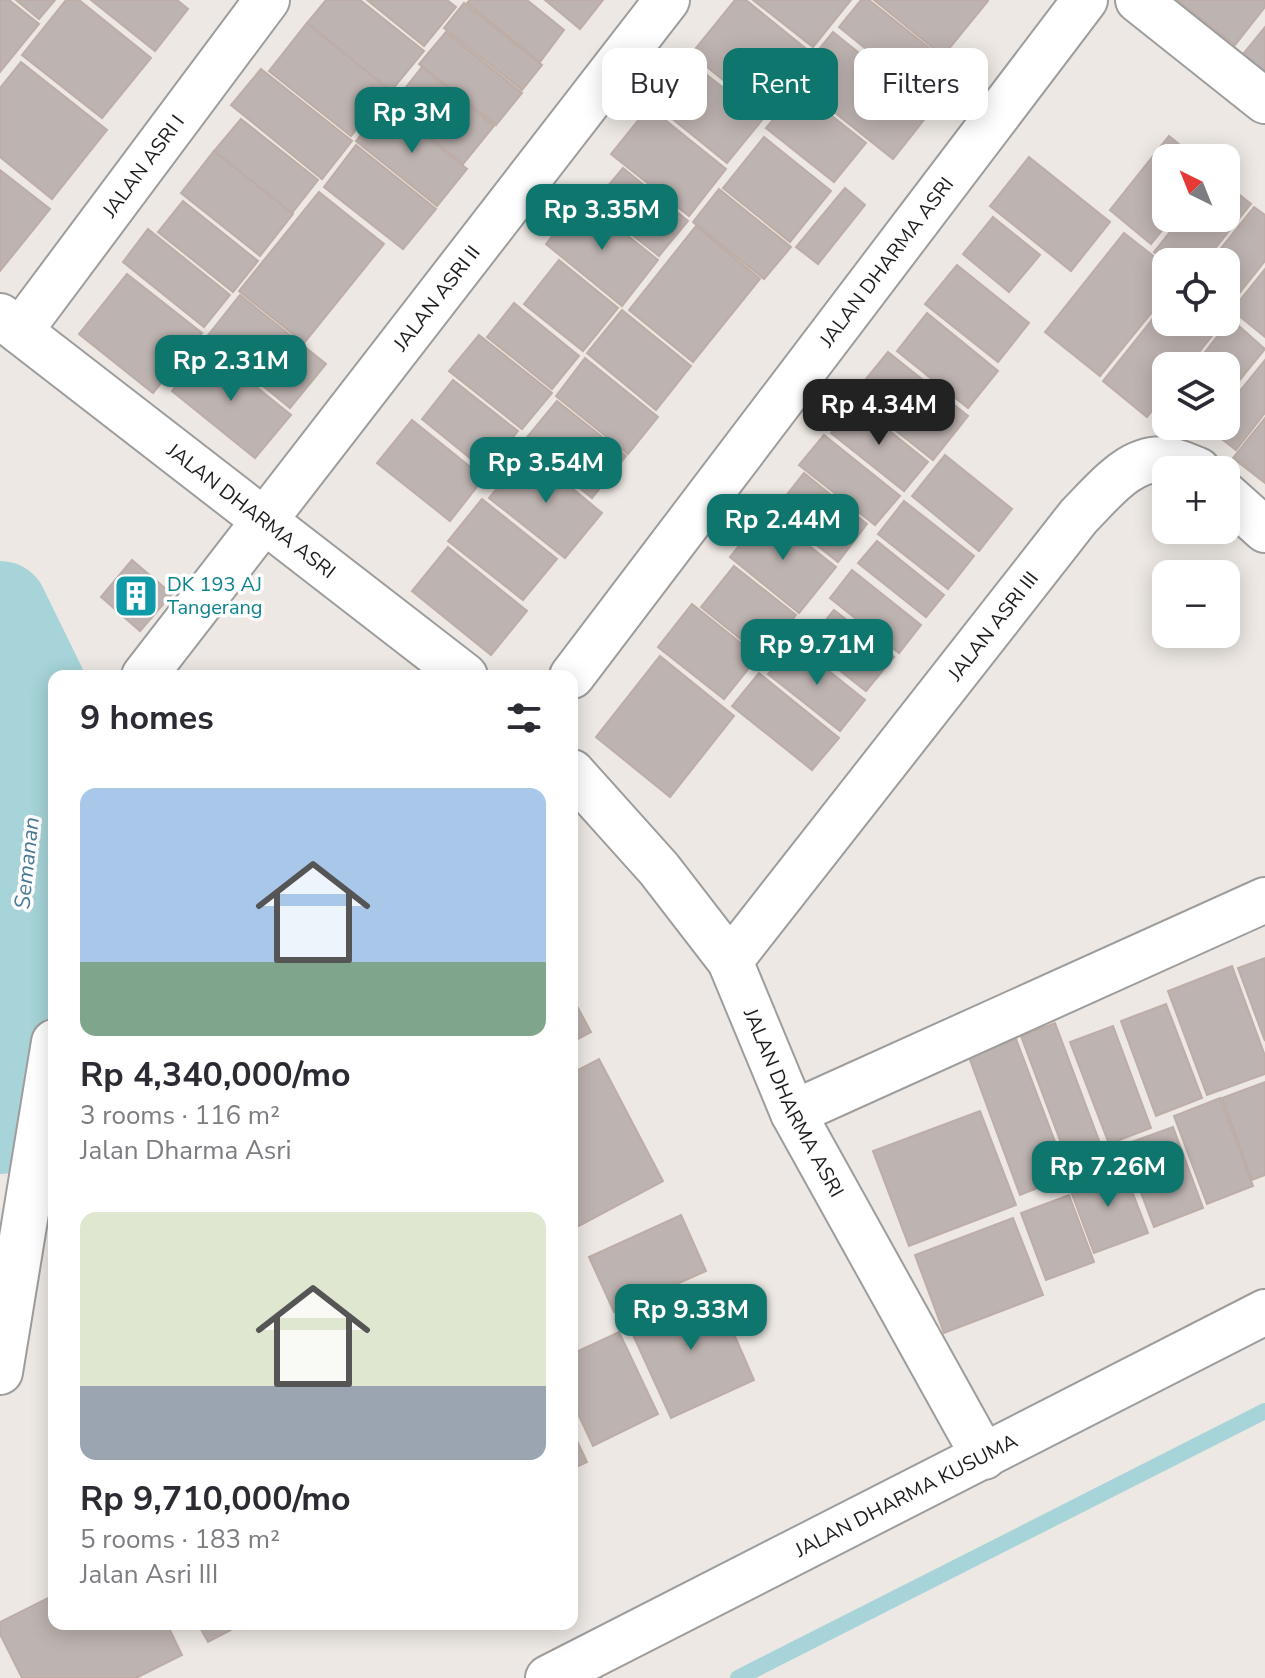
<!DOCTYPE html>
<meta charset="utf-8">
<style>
:root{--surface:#fff;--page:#f2f2f3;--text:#2b2b33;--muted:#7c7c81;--accent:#0f766e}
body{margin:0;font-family:"Nunito Sans",sans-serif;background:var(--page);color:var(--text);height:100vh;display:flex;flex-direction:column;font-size:30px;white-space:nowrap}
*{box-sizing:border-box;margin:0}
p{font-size:26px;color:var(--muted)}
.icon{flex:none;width:44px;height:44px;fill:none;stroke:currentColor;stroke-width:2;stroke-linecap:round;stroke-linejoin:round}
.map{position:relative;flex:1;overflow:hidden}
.panel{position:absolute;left:48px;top:670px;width:530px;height:960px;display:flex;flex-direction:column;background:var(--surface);border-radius:16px;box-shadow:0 4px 20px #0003}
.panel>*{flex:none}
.guide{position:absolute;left:602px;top:48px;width:542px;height:72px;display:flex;gap:16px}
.needle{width:52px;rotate:317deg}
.tools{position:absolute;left:1152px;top:144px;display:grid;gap:16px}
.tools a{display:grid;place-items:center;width:88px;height:88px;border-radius:16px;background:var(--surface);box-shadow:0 4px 20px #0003;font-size:40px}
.price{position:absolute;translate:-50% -68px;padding:0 18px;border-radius:16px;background:var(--accent);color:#fff;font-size:26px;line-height:52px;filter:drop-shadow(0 2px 4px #0008)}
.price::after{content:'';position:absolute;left:50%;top:48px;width:24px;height:18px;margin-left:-12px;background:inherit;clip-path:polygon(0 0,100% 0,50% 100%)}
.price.active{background:#222;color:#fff}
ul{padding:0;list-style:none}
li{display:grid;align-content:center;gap:16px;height:424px;padding:0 32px}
li span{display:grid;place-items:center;height:248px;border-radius:16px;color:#555}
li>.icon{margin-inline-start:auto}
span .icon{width:144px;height:144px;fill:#fffc;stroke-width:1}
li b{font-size:34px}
h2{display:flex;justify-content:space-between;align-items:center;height:96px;padding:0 32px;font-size:34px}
.tag{padding:0 28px;border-radius:16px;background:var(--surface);box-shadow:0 4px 20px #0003;font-size:28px;line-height:72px}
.tag.active{background:var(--accent);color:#fff}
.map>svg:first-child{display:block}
</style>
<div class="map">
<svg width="1265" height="1678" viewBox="0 0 1265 1678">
<rect width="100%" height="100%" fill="#ede8e3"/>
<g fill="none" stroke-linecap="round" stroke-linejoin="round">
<!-- stream -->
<path stroke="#a6d4d8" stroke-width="16" d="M 738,1678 L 1265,1411"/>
<!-- river -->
<path stroke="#a6d4d8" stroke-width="96" d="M 0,609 L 44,699 L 0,1126"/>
</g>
<!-- building -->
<g fill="#bdb3b0" stroke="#bdada6" stroke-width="2">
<path d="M 0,0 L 9,0 L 39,24 L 0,72 Z"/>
<path d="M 16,0 L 55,0 L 39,19 Z"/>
<path d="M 66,0 L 79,0 L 151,58 L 102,118 L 22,55 Z"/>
<path d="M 91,0 L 177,0 L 188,9 L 155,51 Z"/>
<path d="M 326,0 L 360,0 L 424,51 L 391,91 L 307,23 Z"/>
<path d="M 367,0 L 447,0 L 456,7 L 424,46 Z"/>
<path d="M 470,0 L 527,0 L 564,30 L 540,62 L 467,3 Z"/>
<path d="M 545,0 L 603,0 L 580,29 Z"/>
<path d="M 735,0 L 746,0 L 810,52 L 763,112 L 691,54 Z"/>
<path d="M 753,0 L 851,0 L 813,47 Z"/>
<path d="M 861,0 L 869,0 L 938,55 L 912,86 L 839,27 Z"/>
<path d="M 874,0 L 988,0 L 988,1 L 943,56 Z"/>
<path d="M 1177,0 L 1265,0 L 1265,7 L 1235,45 Z"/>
<path d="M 464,3 L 542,65 L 522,90 L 444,28 Z"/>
<path d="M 307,23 L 388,89 L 351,136 L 269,71 Z"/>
<path d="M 1265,27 L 1265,80 L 1239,59 Z"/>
<path d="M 446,32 L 522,93 L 496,125 L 419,64 Z"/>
<path d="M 833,32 L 931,111 L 893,159 L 794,80 Z"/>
<path d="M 21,62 L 107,130 L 52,199 L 0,157 L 0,88 Z"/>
<path d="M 693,64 L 763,119 L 727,163 L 659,108 Z"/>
<path d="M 422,67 L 494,126 L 463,164 L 391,106 Z"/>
<path d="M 261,69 L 352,141 L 322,179 L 231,105 Z"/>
<path d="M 798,89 L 866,143 L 834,182 L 766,128 Z"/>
<path d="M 386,104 L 467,169 L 437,206 L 356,141 Z"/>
<path d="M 649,107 L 726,169 L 689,216 L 611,154 Z"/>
<path d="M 241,119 L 318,180 L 292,213 L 214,151 Z"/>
<path d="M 1169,136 L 1196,158 L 1166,158 L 1166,218 L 1172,218 L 1151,244 L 1110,210 Z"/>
<path d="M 764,137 L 831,191 L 790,242 L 723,188 Z"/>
<path d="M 356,145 L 436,209 L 403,249 L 324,187 Z"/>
<path d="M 214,151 L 293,214 L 260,256 L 181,193 Z"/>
<path d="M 1029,157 L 1110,222 L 1071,271 L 990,206 Z"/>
<path d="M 623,168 L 688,221 L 659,256 L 593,204 Z"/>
<path d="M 0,170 L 50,209 L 0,271 Z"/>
<path d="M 1226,184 L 1251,204 L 1204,262 L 1167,262 L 1154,252 L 1181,218 L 1226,218 Z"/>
<path d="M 845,188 L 865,205 L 818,264 L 796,247 Z"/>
<path d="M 719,189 L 791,247 L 764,279 L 693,222 Z"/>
<path d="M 319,192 L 384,244 L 304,343 L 239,291 Z"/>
<path d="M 582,199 L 658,260 L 622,306 L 546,244 Z"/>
<path d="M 183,201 L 258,261 L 233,292 L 158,232 Z"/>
<path d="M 1254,207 L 1265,215 L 1265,261 L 1226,310 L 1226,262 L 1210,262 Z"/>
<path d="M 993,217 L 1040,255 L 1009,292 L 963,254 Z"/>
<path d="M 696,226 L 760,279 L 693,362 L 629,310 Z"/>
<path d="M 148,229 L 230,295 L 204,327 L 123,262 Z"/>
<path d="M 1124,233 L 1166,266 L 1166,295 L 1100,376 L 1045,332 Z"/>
<path d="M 559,260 L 618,308 L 583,351 L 524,304 Z"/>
<path d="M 957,265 L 1029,323 L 998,362 L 925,304 Z"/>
<path d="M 1265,269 L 1265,337 L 1232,310 Z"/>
<path d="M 127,274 L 202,333 L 153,393 L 79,334 Z"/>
<path d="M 240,295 L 326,364 L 290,408 L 205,339 Z"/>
<path d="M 1166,302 L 1166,322 L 1223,322 L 1188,366 L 1166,366 L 1166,393 L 1147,417 L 1103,381 Z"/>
<path d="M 514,303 L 579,356 L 552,389 L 487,337 Z"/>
<path d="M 622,310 L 691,366 L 656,410 L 587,353 Z"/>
<path d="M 927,313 L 998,371 L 968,408 L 897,351 Z"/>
<path d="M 1231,319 L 1265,349 L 1226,397 L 1226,366 L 1194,366 Z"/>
<path d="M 479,335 L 552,393 L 522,429 L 449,371 Z"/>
<path d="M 207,347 L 291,415 L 255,458 L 172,391 Z"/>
<path d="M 888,352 L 968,416 L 933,460 L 852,396 Z"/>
<path d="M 585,358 L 658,417 L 628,454 L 556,396 Z"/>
<path d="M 1265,360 L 1265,413 L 1236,450 L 1209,429 L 1226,426 L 1226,408 Z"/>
<path d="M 453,380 L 518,431 L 486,471 L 422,419 Z"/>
<path d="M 557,401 L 626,456 L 592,498 L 523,442 Z"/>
<path d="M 855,403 L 928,462 L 904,491 L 831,433 Z"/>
<path d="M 1265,418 L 1265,483 L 1233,458 Z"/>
<path d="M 412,420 L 484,478 L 450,521 L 377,463 Z"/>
<path d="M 824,435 L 900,496 L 875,525 L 799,465 Z"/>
<path d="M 527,451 L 602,513 L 565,558 L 489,498 Z"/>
<path d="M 945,455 L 1012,509 L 979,551 L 912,496 Z"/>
<path d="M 804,473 L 867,524 L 838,562 L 774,511 Z"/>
<path d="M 482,499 L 557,559 L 523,600 L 448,541 Z"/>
<path d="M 904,501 L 974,556 L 948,589 L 878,534 Z"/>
<path d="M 766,512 L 836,567 L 799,613 L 730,557 Z"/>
<path d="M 877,541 L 944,595 L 926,617 L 858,563 Z"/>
<path d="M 448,547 L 527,611 L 491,655 L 412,591 Z"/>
<path d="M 132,560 L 172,594 L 140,631 L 101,597 Z"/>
<path d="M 734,566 L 796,615 L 763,657 L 701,607 Z"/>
<path d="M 852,570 L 921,625 L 899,653 L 830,598 Z"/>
<path d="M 692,604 L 758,657 L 724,699 L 658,647 Z"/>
<path d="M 834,610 L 894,657 L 866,691 L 806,644 Z"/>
<path d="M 794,643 L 865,700 L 840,731 L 768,674 Z"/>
<path d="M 660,656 L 734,716 L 670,797 L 596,737 Z"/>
<path d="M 759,673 L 839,738 L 812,770 L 732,706 Z"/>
<path d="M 1265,958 L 1265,1041 L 1238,968 Z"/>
<path d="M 1232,966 L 1265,1056 L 1265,1074 L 1207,1095 L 1168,991 Z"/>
<path d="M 572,997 L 591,1032 L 572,1042 Z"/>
<path d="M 1166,1004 L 1202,1098 L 1156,1116 L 1121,1021 Z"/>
<path d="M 1055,1023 L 1107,1162 L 1073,1175 L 1021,1036 Z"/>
<path d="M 1113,1026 L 1151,1128 L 1109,1144 L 1070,1042 Z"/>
<path d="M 1016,1039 L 1068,1176 L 1020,1195 L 969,1057 Z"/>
<path d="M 599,1059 L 663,1181 L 579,1226 L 572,1212 L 572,1073 Z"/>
<path d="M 1265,1082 L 1265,1175 L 1252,1180 L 1222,1098 Z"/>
<path d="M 1220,1098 L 1253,1186 L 1207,1204 L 1174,1116 Z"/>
<path d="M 980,1111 L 1016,1205 L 909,1246 L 873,1151 Z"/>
<path d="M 1173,1127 L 1203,1208 L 1154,1227 L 1123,1145 Z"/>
<path d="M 1122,1165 L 1148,1233 L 1094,1253 L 1069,1186 Z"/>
<path d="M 1069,1195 L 1094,1262 L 1046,1280 L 1021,1213 Z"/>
<path d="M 681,1215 L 706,1271 L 614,1312 L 589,1257 Z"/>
<path d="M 1013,1218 L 1043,1295 L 944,1333 L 915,1255 Z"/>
<path d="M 713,1286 L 754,1380 L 671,1418 L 628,1324 Z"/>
<path d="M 619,1332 L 658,1414 L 593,1446 L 572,1401 L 572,1354 Z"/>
<path d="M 572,1430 L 587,1462 L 572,1469 Z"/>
<path d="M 54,1595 L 54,1624 L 167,1624 L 182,1655 L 136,1678 L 22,1678 L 0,1634 L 0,1622 Z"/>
<path d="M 198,1624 L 242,1624 L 208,1642 Z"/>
</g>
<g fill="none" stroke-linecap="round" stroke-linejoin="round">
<!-- street casing -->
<g stroke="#9d9d9d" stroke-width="48">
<g id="street">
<path d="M 1138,0 L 1265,101"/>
<path id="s1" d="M 0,316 L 465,676"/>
<path id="s2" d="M 20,331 L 267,0"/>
<path d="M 1226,495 L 1265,530"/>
<path id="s3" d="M 144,676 L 667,0"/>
<path id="s4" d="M 572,676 L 1085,0"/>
<path id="s5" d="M 572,772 L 659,869 L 730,961 L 793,1113 L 984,1457"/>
<path id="s6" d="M 730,961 L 1079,516 C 1102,493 1131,454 1168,460 C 1178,461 1189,467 1198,470"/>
<path d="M 793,1113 L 1265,900"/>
<path d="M 0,1372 L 54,1042"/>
<path id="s7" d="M 548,1678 L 1265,1312"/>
</g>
</g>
<!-- street -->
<use href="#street" stroke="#fff" stroke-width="44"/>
</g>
<!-- icons -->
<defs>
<g id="building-square" transform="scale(2.3)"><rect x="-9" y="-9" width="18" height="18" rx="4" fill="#0f9aa8" stroke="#fff"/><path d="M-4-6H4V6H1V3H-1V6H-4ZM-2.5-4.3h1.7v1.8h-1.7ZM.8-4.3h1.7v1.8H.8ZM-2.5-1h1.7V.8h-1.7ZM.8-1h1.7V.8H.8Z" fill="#fff"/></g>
</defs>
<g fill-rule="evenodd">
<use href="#building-square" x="136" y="596"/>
</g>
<g text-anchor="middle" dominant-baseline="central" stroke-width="7" stroke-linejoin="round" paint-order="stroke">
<!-- street labels -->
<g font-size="20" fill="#1c1c1c" stroke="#fff">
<text stroke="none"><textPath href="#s2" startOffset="206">JALAN ASRI I</textPath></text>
<text stroke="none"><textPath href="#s4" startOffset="520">JALAN DHARMA ASRI</textPath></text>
<text stroke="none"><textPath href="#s3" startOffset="478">JALAN ASRI II</textPath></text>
<text stroke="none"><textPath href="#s1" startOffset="318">JALAN DHARMA ASRI</textPath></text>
<text stroke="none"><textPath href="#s6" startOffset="426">JALAN ASRI III</textPath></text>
<text stroke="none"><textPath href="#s5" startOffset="402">JALAN DHARMA ASRI</textPath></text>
<text stroke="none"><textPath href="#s7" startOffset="402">JALAN DHARMA KUSUMA</textPath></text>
</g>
<!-- culture labels -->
<g font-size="20" fill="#0d838f" stroke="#fff" text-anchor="start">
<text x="167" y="584">DK 193 AJ<tspan x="167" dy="23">Tangerang</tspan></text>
</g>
<!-- water labels -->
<g font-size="22" font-style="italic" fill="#4a7b96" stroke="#fff">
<text transform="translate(27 863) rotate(-84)">Semanan</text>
</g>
</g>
</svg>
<div class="tools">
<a><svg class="needle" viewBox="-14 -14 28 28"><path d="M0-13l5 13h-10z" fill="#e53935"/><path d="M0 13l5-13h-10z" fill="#7c7c81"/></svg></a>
<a><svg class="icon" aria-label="locate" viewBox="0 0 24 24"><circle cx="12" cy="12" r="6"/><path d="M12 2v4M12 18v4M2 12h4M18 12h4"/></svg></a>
<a><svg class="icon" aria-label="layers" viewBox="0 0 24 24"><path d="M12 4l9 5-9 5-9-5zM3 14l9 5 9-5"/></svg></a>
<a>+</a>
<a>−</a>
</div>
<b class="price" style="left:412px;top:155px">Rp 3M</b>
<b class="price" style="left:602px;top:252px">Rp 3.35M</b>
<b class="price" style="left:231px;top:403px">Rp 2.31M</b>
<b class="price active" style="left:879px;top:447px">Rp 4.34M</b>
<b class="price" style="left:546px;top:505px">Rp 3.54M</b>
<b class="price" style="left:783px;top:562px">Rp 2.44M</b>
<b class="price" style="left:817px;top:687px">Rp 9.71M</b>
<b class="price" style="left:1108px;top:1209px">Rp 7.26M</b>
<b class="price" style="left:691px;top:1352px">Rp 9.33M</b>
<div class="guide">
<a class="tag">Buy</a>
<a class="tag active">Rent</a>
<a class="tag">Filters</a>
</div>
<section class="panel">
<h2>9 homes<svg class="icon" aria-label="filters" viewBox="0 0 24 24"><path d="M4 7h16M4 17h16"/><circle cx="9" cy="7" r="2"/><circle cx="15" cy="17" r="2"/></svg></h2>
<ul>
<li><span style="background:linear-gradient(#a9c7e8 70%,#7fa58c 0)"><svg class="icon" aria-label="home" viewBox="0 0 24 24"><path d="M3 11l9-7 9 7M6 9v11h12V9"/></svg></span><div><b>Rp 4,340,000/mo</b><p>3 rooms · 116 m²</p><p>Jalan Dharma Asri</p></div></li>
<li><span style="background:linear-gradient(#dfe7d0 70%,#9aa5b1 0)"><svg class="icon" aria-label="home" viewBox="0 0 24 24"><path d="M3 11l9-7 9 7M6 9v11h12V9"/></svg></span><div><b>Rp 9,710,000/mo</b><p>5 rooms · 183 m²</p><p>Jalan Asri III</p></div></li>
</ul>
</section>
</div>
